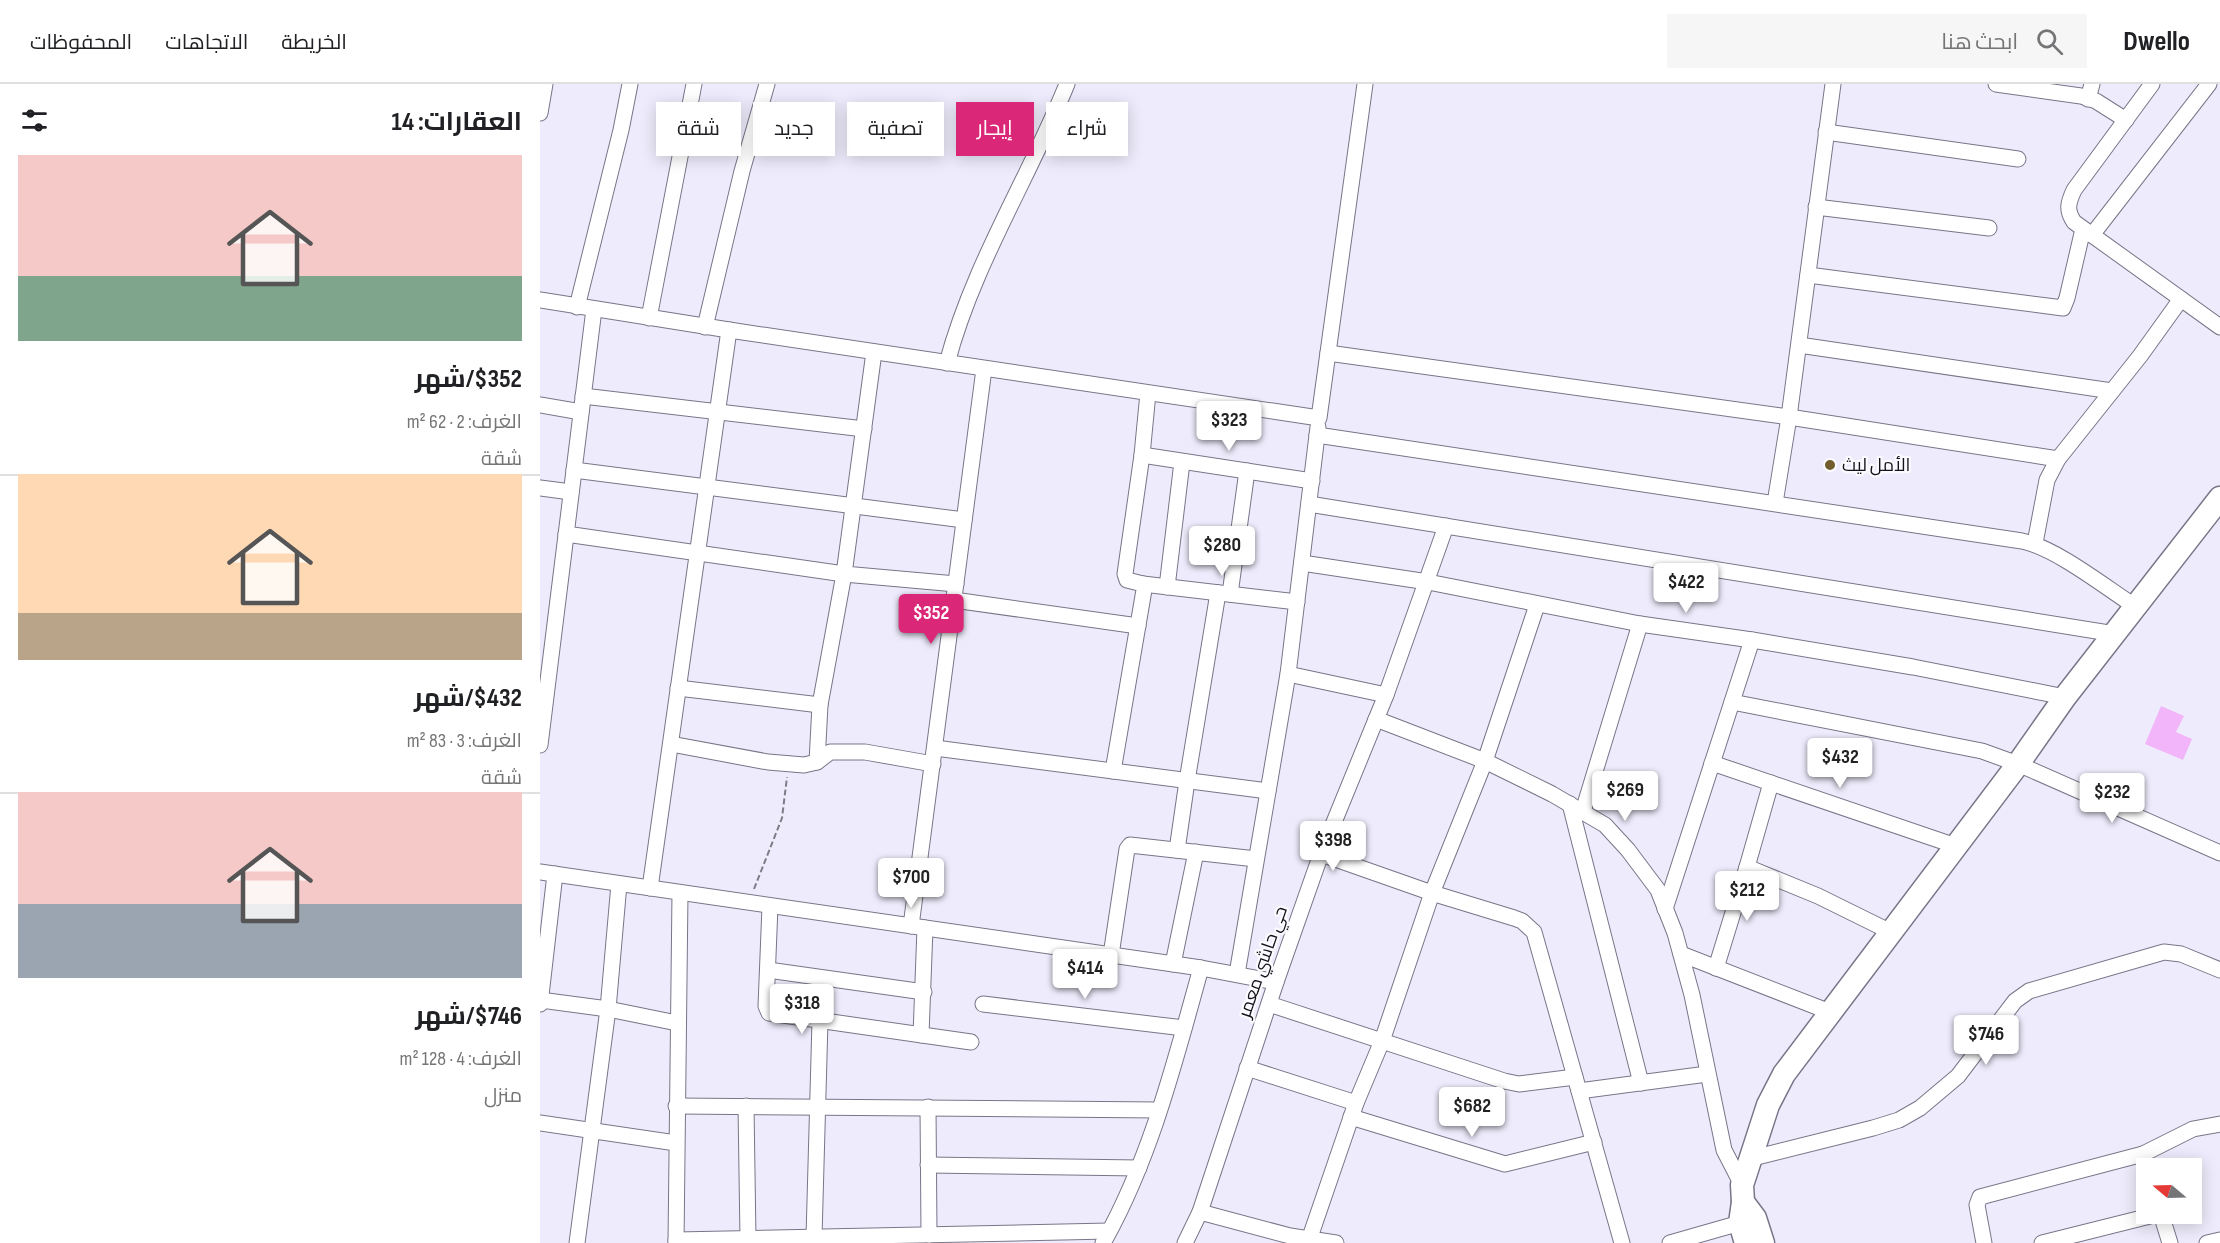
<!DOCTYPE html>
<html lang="ar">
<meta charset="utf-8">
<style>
:root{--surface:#fff;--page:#f6f6f6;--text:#202124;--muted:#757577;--line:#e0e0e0;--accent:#db2777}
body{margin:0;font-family:"Sofia Sans Condensed",Cairo,sans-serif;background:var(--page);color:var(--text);direction:rtl;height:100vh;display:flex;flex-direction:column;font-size:22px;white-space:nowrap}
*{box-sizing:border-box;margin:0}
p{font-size:20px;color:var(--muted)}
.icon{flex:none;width:33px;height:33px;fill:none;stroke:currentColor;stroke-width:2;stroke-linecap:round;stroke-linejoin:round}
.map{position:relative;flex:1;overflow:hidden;direction:ltr}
.details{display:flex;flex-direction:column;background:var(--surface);width:540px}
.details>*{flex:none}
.hud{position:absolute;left:18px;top:18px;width:570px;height:54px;direction:rtl;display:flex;gap:12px}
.needle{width:39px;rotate:289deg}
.controls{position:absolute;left:1596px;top:1074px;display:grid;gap:12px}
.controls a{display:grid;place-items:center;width:66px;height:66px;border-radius:0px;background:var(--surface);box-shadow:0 3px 15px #0003;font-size:30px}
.price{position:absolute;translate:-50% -51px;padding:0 14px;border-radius:6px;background:#fff;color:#222;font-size:20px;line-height:39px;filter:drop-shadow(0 2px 3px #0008)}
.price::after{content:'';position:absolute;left:50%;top:36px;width:18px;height:14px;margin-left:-9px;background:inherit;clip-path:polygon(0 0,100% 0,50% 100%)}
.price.active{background:var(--accent);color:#fff}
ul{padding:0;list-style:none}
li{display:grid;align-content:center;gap:12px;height:318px;padding:0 18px}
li+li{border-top:2px solid var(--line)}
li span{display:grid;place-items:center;height:186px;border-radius:0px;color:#555}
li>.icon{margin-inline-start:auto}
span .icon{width:108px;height:108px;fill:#fffc;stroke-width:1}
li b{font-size:26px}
h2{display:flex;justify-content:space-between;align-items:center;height:72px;padding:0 18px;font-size:26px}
.chip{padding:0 21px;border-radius:0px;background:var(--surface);box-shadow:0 3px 15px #0003;font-size:21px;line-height:54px}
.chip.active{background:var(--accent);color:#fff}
header{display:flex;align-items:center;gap:36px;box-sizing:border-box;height:84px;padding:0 30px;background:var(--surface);border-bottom:2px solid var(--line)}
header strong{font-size:28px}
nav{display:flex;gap:33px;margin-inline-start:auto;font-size:21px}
.search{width:420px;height:54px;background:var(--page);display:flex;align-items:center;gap:15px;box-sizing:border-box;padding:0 21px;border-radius:0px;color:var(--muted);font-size:22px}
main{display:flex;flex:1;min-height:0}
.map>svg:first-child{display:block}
</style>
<header>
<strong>Dwello</strong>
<div class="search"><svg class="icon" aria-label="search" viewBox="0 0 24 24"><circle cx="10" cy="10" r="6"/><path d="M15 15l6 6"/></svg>ابحث هنا</div>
<nav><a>الخريطة</a><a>الاتجاهات</a><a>المحفوظات</a></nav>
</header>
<main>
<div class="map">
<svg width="1680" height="1159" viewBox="0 0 1680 1159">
<rect width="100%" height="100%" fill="#eeecfc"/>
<!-- building -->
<path fill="#f2b5f9" d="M 1621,622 L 1644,632 L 1636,648 L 1652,655 L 1643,676 L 1605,660 Z"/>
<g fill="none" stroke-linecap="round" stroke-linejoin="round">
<!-- street casing -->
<g stroke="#787588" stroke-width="17">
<g id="street">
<path d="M 1456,0 L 1541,12 L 1556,17 L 1586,36"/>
<path d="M 1612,0 L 1534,106 C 1528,119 1526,126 1534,138 L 1680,243"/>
<path d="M 1548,15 L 1552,0"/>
<path d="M 0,29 L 5,0"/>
<path d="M 1286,48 L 1478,75"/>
<path d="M 1276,123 L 1449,144"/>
<path d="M 1552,151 L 1669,0"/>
<path d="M 1268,191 L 1523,224 L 1527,214 L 1543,145"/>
<path d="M 0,216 L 189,246 L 779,334 L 825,0"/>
<path d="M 37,223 L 81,46 L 90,0"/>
<path d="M 109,234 L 154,0"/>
<path d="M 165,243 L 202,87 L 227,0"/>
<path d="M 1259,261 L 1572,307"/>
<path d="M 334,268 L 304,490 L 416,500"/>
<path d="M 788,269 L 1249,333 L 1518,375"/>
<path d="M 407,279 C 433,181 489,94 527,0"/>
<path d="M 43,312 L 324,345"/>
<path d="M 0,321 L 41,328"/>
<path d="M 777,351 L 1482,457 C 1516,464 1565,503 1596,523"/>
<path d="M 602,371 L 772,397"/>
<path d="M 34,386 L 424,436"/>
<path d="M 0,404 L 31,408"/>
<path d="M 1235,419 L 1249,333 L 1293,0"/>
<path d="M 769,420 L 1575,550"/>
<path d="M 26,450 L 304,490 L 280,621 L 138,604"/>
<path d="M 1495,459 L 1507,396 L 1518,375 L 1600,272 L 1641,215"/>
<path d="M 762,479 L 888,498 L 1100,540 L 1212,556 L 1373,583 L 1525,613"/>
<path d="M 603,500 L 757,518"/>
<path d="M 627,503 L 642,378"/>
<path d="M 690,510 L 707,387"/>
<path d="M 414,516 L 598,542"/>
<path d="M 748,590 L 846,611"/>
<path d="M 1192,618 L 1442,667 L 1478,680 L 1680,769"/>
<path d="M 836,635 L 945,677 L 1012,710 L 1065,741 L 1088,766 L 1118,806 L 1135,849 L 1152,911 L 1184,1066 L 1202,1101"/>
<path d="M 131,660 L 228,678 L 264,681 L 277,678 L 290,668 L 325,668 L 393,680"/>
<path d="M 0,661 L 54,225"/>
<path d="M 395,664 L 728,707"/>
<path d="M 277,678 L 280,621"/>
<path d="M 1172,679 L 1416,762"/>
<path d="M 573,687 L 604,506 L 603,500 L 587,496 L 585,490 L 602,371 L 608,309"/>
<path d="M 1231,699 L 1207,783 L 1278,812 L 1351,848"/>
<path d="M 1030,720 L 1101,999"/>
<path d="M 1043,727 L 1100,540"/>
<path d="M 637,766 L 647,697 L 678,509"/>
<path d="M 781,770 L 892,809 L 974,834 L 982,837 L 994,848 L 1082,1159"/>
<path d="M 0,788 L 661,884 L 736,898"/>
<path d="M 110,804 L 189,246"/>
<path d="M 230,822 L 226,922 L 229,929 L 431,958"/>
<path d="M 1125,825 L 1212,556"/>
<path d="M 371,842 L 444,285"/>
<path d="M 1141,870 L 1290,928"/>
<path d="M 571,871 L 587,765 L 590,761 L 716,775"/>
<path d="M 633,880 L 656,768"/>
<path d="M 1176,884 L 1207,783"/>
<path d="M 228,886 L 384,908"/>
<path d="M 697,890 L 748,590 L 778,343"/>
<path d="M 0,916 L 68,925 L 137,939"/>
<path d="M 0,920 L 15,790"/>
<path d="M 443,920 L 644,944"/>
<path d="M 729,920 L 964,997 L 979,1000 L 1035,993"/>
<path d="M 381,951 L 385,844"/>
<path d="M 707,984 L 816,1019"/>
<path d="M 1039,1007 L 1167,990"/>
<path d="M 136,1022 L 619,1026"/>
<path d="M 206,1022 L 208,1155"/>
<path d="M 388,1023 L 389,1151"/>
<path d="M 811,1033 L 965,1080 L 1054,1058"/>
<path d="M 0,1039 L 136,1059"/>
<path d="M 1603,1070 L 1653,1045 L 1680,1040"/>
<path d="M 1209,1075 L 1333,1044 L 1359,1036 L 1380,1024 L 1418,992 L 1475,917 L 1489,907 L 1624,868 L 1641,870 L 1680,886"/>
<path d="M 388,1081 L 599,1084"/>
<path d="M 660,1128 L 736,898 L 781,770 L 846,611 L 906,442"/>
<path d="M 1621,1130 L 1630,1159"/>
<path d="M 274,1153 L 280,937"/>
<path d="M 136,1156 L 569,1147"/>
<path d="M 37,1159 L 68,925 L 79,800"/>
<path d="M 136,1159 L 140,809"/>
<path d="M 563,1159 C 611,1074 635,977 661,884"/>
<path d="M 645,1159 L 660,1128 L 750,1152 L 796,1159"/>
<path d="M 768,1159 L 816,1019 L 842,957 L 892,809 L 945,677 L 997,521"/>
<path d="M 1130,1159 L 1207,1137"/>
<path d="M 1444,1159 L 1437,1121 L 1440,1113 L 1603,1070 L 1607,1084"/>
<path d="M 1502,1159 L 1618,1130"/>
<path d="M 1667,1159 L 1680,1156"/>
</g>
</g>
<!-- secondary casing -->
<g stroke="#787588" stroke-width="25">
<g id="secondary">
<path d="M 1203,1118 L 1215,1134 L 1223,1159"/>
<path d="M 1206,1159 L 1200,1139 L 1203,1118 L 1202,1101 L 1228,1021 L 1244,990 L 1478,680 L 1525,613 L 1680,414"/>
</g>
</g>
<!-- path -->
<path stroke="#7e7c87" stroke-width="2" stroke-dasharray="6 3" stroke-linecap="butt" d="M 214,805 L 242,734 L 247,693"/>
<!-- street -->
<use href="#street" stroke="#fff" stroke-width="15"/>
<!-- secondary -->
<use href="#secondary" stroke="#fff" stroke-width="22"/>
</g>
<!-- markers -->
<circle fill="#725e2d" stroke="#fbfbff" stroke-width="2" cx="1290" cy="381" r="6"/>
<g text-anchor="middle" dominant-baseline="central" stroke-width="4.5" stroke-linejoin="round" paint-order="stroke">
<!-- poi labels -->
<g font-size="18" fill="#141219" stroke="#fbfbff" text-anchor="start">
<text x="1302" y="381">الأمل ليث</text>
</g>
<!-- street labels -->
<g font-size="18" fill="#141219" stroke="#fbfbff">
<text transform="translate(723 878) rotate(-71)">حي حاشي معمر</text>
</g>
</g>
</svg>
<div class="controls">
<a><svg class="needle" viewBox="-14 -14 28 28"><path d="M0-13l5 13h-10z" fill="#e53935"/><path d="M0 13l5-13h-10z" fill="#757577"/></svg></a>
</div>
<b class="price" style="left:689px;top:368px">$323</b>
<b class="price" style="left:682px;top:493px">$280</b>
<b class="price" style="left:1146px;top:530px">$422</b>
<b class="price active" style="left:391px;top:561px">$352</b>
<b class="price" style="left:1300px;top:705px">$432</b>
<b class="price" style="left:1085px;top:738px">$269</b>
<b class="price" style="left:1572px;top:740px">$232</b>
<b class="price" style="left:793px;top:788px">$398</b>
<b class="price" style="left:371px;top:825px">$700</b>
<b class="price" style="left:1207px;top:838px">$212</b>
<b class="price" style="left:545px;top:916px">$414</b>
<b class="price" style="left:262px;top:951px">$318</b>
<b class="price" style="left:1446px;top:982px">$746</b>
<b class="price" style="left:932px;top:1054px">$682</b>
<div class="hud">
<a class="chip">شراء</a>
<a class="chip active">إيجار</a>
<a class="chip">تصفية</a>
<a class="chip">جديد</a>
<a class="chip">شقة</a>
</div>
</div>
<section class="details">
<h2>العقارات: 14<svg class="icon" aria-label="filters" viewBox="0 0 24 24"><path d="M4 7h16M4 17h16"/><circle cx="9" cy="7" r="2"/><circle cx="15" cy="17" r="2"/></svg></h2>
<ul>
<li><span style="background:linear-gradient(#f6c9c9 65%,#7fa58c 0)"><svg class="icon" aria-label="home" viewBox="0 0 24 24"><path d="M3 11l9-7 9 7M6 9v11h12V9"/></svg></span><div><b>$352/شهر</b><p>الغرف: 2 · 62 m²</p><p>شقة</p></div></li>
<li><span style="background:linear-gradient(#ffd9b3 75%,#b9a48a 0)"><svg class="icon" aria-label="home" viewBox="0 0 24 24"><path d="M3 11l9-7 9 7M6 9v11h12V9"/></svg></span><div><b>$432/شهر</b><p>الغرف: 3 · 83 m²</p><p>شقة</p></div></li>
<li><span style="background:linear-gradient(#f6c9c9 60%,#9aa5b1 0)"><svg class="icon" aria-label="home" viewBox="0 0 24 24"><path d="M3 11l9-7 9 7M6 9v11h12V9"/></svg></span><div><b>$746/شهر</b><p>الغرف: 4 · 128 m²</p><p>منزل</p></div></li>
</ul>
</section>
</main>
